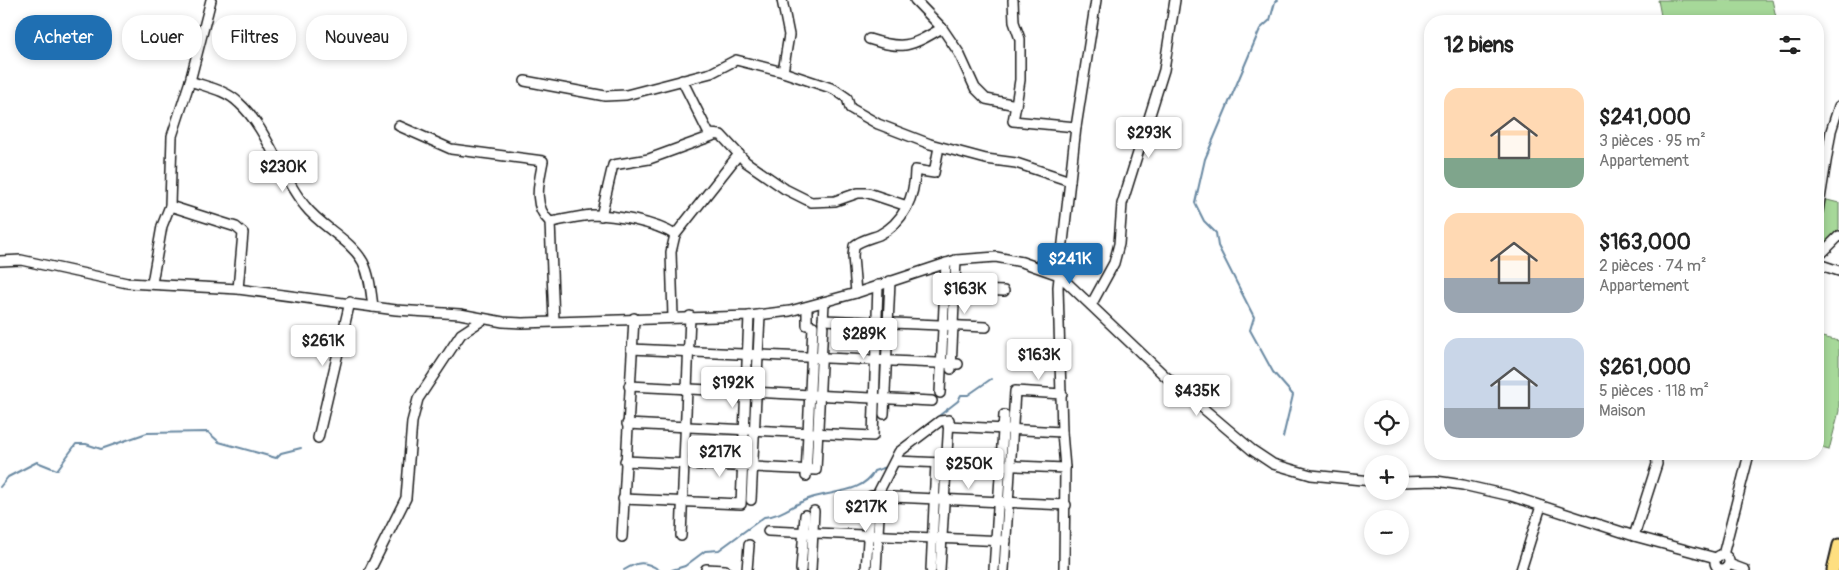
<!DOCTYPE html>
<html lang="fr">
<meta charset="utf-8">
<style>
:root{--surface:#fff;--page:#f6f6f6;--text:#222;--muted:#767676;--accent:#1f6fb2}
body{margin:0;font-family:Pangolin,sans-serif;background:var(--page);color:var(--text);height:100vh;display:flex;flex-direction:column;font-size:19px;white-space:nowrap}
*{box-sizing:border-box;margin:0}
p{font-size:16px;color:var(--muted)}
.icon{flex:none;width:28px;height:28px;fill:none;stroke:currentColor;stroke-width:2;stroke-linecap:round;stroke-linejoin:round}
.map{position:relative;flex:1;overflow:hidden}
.drawer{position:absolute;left:1424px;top:15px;width:400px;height:445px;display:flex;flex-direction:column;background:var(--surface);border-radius:20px;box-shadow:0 2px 8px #0003}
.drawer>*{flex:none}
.hud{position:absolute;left:15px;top:15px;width:475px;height:45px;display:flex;gap:10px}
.fabs{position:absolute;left:1364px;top:400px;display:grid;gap:10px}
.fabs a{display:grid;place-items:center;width:45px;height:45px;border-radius:50%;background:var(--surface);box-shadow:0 2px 8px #0003;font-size:25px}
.price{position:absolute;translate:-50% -42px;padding:0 11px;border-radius:5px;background:#fff;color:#222;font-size:16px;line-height:32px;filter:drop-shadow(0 1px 2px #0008)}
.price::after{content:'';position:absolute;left:50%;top:30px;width:15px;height:11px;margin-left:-8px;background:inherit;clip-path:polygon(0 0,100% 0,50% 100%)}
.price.on{background:var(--accent);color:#fff}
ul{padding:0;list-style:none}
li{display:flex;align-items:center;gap:15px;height:125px;padding:0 20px}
li span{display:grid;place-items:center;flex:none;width:140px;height:100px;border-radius:15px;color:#555}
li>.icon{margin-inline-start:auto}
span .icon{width:60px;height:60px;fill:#fffc;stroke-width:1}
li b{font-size:21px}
h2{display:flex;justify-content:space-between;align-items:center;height:60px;padding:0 20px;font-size:21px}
.pill{padding:0 18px;border-radius:20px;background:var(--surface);box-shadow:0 2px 8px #0003;font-size:18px;line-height:45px}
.pill.on{background:var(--accent);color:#fff}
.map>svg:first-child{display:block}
</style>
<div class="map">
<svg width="1839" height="570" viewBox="0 0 1839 570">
<rect width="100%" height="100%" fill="#fff"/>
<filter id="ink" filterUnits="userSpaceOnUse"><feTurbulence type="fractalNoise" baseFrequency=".02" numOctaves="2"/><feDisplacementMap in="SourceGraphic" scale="10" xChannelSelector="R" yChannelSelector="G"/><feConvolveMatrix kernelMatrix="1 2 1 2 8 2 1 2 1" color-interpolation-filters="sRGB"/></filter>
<g filter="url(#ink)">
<!-- green -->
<g fill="#a6d899" stroke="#617a5a">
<path d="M 1658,0 L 1772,0 L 1777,21 L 1662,21 Z"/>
<path d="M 1823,199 L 1839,203 L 1839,229 L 1818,253 L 1818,229 Z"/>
<path d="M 1818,336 L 1839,341 L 1839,411 L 1829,450 L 1818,447 Z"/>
</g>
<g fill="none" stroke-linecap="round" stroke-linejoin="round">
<!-- stream -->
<g stroke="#6b8aa3" stroke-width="2">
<path d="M 1278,0 L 1275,2 L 1270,20 L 1260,29 L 1205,159 L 1195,203 L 1204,221 L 1216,233 L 1218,246 L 1254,317 L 1250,330 L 1273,372 L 1293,395 L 1283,437"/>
<path d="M 922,429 L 958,401 L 961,395 L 968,395 L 991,379"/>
<path d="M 0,487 L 8,477 L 37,462 L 57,470 L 76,444 L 86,444 L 101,449 L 147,433 L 208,432 L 219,442 L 276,458 L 281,453 L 301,448"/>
<path d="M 624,570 C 637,562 645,560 659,570"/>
<path d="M 672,570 L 685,566 L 705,551 L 719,550 L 764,517 C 782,516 795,503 811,498 C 831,491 864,493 874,471 L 887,467"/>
</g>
<!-- minor casing -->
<g stroke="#1c1c1c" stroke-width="12">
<g id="minor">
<path d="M 782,0 L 789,35 L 783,72"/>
<path d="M 915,0 L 942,28 L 959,53 L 975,88 L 986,99 L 1016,105 L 1013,121 L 1076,127"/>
<path d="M 1013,0 L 1014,22 L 1020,39 L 1020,80 L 1016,105"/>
<path d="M 869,39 C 903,50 910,47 942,28"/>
<path d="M 682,80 L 709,134 L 721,135 L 746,162 L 785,189 L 811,202 L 835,201 L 858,193 L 868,193 L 907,206"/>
<path d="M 190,81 C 207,87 226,90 239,103 C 268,129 280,176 305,206 C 321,227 350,239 363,262 C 370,276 371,292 373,307"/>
<path d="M 525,81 L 605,96 L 626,95 L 711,73 L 736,60 L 783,72 L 834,89 L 847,98 L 850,108 L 878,124 L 930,144 L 986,159 L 1016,163 L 1070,181"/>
<path d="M 399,126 L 451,149 L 543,161 C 539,182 532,206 550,222 L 554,321"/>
<path d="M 170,206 L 236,227 L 243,233 L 238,289"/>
<path d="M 1818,211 L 1831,131 L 1839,106"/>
<path d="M 601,216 L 613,165 L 649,159 L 712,136"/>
<path d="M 550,222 C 564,220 579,216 592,215 C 615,215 655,222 675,235"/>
<path d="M 1818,257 L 1839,236"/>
<path d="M 0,261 L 21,260 L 127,283 L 238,289 L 396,310 L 460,314 L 503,322 L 522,323 L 749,316 L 790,311 L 856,293 L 956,260 L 996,257 L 1022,262 L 1059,275 L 1164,375 L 1252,450 L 1273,464 L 1311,475 L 1372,481"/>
<path d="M 1818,264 L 1839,271"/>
<path d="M 152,283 L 162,226 L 170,206 L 172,136 L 190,81 L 211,0"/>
<path d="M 950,289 L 1004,291"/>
<path d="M 856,293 L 853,256 L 854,246 C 860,240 871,238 879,235 C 903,223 915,197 915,170 L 934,173 L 939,147"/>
<path d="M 1091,305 L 1114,263 L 1119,244 L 1122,204 L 1164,70 L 1175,0"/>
<path d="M 673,317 L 671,252 L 675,235 L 739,154"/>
<path d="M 823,320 L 986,327"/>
<path d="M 631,349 L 958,364"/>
<path d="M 951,369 L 956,260"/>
<path d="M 629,386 L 932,401"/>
<path d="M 940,393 L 946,263"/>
<path d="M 884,414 L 890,281"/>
<path d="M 627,424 L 873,436 L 878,285"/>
<path d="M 948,426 L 1062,432"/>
<path d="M 318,438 L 350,302"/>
<path d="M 625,461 L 816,470 L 824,302"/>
<path d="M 895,461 L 1065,468"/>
<path d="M 806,476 L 813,326 L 807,325 L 807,307"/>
<path d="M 1400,482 L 1436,481 L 1463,485 L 1511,496 L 1634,536 L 1716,558"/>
<path d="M 876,497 L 899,452 L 940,421 L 949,420 L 940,570"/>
<path d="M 623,499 L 741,504 L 749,316"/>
<path d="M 751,500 L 760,315"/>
<path d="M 768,531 L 1006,541"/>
<path d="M 681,536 L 690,316"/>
<path d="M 1634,536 L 1657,464 L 1656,454"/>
<path d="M 622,537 L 634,318"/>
<circle cx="1722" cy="562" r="7"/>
<path d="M 1723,555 L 1749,454"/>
<path d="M 1729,564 L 1745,570"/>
<path d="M 706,569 L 725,570"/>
<path d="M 370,570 L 406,498 L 412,422 L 418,399 L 461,334 L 484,319"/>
<path d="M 747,570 L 749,545"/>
<path d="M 801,570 L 805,515"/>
<path d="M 811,570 L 814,511"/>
<path d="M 866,570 L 871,496 L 1066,505"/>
<path d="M 876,570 L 880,498"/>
<path d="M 931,570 L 936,463"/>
<path d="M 994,570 L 1004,415"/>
<path d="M 1004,570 L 1015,391 L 1062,394"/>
<path d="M 1064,570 L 1065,468 L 1062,432 L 1058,287 L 1076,127 L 1096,0"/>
<path d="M 1521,570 L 1541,506"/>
</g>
</g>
<!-- major casing -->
<g stroke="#1c1c1c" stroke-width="15">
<path id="major" d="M 1833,570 L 1839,545"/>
</g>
<!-- minor -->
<use href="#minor" stroke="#fff" stroke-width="9"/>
<!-- major -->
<use href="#major" stroke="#fedf80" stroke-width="11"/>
</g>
</g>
</svg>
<div class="fabs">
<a><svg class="icon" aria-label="locate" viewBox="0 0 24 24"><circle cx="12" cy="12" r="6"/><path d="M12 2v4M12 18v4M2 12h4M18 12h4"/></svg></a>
<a>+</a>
<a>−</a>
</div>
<b class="price" style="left:1149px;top:159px">$293K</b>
<b class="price" style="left:283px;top:193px">$230K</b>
<b class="price on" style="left:1070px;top:285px">$241K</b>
<b class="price" style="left:965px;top:315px">$163K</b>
<b class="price" style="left:864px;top:360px">$289K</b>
<b class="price" style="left:323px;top:367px">$261K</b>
<b class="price" style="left:1039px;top:381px">$163K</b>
<b class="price" style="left:733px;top:409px">$192K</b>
<b class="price" style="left:1197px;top:417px">$435K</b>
<b class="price" style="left:720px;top:478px">$217K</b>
<b class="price" style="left:969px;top:490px">$250K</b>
<b class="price" style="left:866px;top:533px">$217K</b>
<div class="hud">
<a class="pill on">Acheter</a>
<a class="pill">Louer</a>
<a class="pill">Filtres</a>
<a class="pill">Nouveau</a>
</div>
<section class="drawer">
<h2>12 biens<svg class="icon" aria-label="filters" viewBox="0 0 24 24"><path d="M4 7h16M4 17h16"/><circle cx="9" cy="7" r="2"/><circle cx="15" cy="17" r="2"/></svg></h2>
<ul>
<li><span style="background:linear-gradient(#ffd9b3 70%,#7fa58c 0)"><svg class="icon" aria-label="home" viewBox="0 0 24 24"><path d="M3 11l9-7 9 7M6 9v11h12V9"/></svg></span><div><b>$241,000</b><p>3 pièces · 95 m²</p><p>Appartement</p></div></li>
<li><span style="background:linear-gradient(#ffd9b3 65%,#9aa5b1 0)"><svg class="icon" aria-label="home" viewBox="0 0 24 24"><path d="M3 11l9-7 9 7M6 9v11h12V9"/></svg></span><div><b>$163,000</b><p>2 pièces · 74 m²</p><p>Appartement</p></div></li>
<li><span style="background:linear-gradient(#c9d6e8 70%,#9aa5b1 0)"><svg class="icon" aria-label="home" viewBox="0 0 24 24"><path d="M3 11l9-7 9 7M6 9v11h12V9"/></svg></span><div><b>$261,000</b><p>5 pièces · 118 m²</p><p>Maison</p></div></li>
</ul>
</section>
</div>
